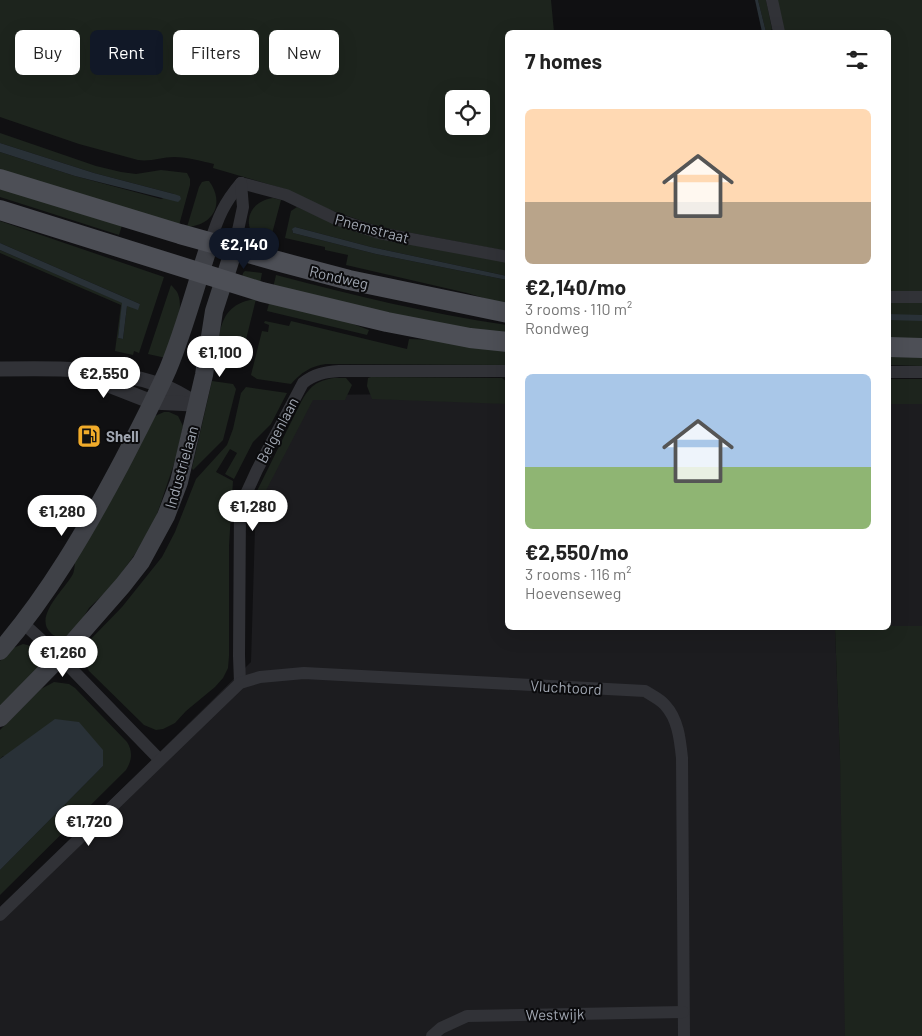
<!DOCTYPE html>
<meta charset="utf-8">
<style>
:root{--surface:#fff;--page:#f2f2f2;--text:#222;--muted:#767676;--accent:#111827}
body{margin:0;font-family:Barlow,sans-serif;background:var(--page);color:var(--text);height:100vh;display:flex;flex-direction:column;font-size:19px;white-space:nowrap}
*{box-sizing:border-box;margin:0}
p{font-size:16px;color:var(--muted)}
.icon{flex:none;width:28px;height:28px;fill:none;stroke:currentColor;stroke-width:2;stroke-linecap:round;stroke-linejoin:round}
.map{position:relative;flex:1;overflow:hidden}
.details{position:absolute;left:505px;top:30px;width:386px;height:600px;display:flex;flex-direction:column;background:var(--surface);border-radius:8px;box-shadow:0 5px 20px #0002}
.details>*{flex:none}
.banner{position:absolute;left:15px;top:30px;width:415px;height:45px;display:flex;gap:10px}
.controls{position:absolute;left:445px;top:90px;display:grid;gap:10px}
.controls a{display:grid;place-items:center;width:45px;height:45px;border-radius:8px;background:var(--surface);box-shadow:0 5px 20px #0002;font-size:25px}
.price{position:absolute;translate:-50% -42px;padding:0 11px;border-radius:18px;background:#fff;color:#222;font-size:16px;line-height:32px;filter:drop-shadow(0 1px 2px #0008)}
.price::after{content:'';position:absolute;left:50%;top:30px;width:15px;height:11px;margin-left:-8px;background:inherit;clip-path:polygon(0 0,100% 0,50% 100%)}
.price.on{background:var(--accent);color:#fff}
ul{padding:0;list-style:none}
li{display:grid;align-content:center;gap:10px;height:265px;padding:0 20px}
li span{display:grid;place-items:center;height:155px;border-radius:8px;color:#555}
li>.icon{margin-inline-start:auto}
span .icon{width:90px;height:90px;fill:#fffc;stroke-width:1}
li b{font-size:21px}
h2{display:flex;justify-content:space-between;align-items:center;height:60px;padding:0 20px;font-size:21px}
.tag{padding:0 18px;border-radius:8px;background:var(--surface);box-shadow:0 5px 20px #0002;font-size:18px;line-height:45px}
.tag.on{background:var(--accent);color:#fff}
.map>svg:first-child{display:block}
</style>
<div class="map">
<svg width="922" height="1036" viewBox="0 0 922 1036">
<rect width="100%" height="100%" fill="#101012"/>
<!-- built -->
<g fill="#1c1c1f">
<rect x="889" y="389" width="33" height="238"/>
<path d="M 507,393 L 508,628 L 881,628 L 835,628 L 851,1036 L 0,1036 L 0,909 L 251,662 L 256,494 L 311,395 Z"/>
</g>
<!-- green -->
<g fill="#1d241d" fill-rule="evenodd">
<path d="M 0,0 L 551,0 L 554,32 L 508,32 L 507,251 L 380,227 L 330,210 L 285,189 L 213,168 L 214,164 C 201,161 188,157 174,157 C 162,157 150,162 138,160 L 79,144 L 0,117 ZM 454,99 L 481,99 L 481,126 L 454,126 Z"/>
<path d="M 758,0 L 766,0 L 772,29 L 769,32 L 766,32 Z"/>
<path d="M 771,0 L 922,0 L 922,339 L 889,338 L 889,32 L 778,32 Z"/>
<path d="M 0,133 L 96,166 L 121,172 L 136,174 L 161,170 L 187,173 L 190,179 L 190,185 L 178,229 L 0,172 L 0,152 L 75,176 L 161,199 L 174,194 L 94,173 L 0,143 Z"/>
<path d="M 206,181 L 209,181 C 225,203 214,225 187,227 L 199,187 L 202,182 Z"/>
<path d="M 0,183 L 123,222 L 119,235 L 0,197 Z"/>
<path d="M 273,198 L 281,200 L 269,245 C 240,236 243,202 273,198 Z"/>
<path d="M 297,207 L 313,214 L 507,261 L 507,276 L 371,247 L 295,227 L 292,230 L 293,233 L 376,254 L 507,280 L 507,305 L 467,293 L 346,265 L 348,255 L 325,250 L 325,247 L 285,238 L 291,211 Z"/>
<path d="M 0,221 L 164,277 L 139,353 L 134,351 L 133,355 L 115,351 L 121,305 L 0,253 L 0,250 L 123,303 L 118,338 L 123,339 L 127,306 L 140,304 L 0,243 Z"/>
<path d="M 245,271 L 262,273 L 260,284 L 242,278 L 243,273 Z"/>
<path d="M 276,275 C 353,295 429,314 507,325 L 507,337 L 462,332 L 273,288 Z"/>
<path d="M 171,285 C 173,287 177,291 178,294 C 185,312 171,341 166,358 L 148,354 Z"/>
<path d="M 256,299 L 240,364 L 235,363 C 230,372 223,369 215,367 C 220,336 216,304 256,299 Z"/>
<path d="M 270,300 L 313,309 L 369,330 L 367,335 L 267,311 Z"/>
<path d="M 265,321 L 289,326 L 291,321 L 407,349 L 409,339 L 458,341 L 507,347 L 507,365 L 326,364 C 310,366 301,373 291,384 L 257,379 L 251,375 L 262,331 L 268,332 L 269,325 L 264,323 Z"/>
<path d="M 889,357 L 922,357 L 922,366 L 889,365 Z"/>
<path d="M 371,377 L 502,378 L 507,382 L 507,404 L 372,399 L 367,386 L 368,378 Z"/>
<path d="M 334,378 L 346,378 L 352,385 L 345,400 L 313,400 L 259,504 L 251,503 L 301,402 C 310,386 316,381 334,378 Z"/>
<rect x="889" y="379" width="33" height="25"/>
<path d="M 212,381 L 233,384 L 236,389 L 223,440 L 193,470 L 192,468 Z"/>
<path d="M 246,387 L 287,393 L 271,424 L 253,442 L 234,479 L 225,474 L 237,453 L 230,449 L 216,472 L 233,481 L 229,546 L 229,656 L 228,668 L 223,678 L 215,687 L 186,711 L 175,723 L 163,729 L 156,730 L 144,725 L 89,671 C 83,661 83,654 87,643 L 122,607 L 162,557 L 175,532 L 196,479 L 227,445 L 233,429 L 241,393 Z"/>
<path d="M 164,412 L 169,412 L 178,416 L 183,426 L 176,458 L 155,520 L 135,554 L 113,585 L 89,608 L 76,629 L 68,637 C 61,638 55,638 50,632 C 34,616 65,589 73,574 C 75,569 75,561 75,555 L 155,416 Z"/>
<path d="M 889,626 L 922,626 L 922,1036 L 845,1036 L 840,759 L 835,628 L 889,628 Z"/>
<path d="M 23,644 C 36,646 42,654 40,667 L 0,709 L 0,661 L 13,648 Z"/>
<path d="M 54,682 L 69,684 L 75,688 L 127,742 C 133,752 132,760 126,770 L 0,895 L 0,870 L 103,766 L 3,756 L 0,759 L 0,730 L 41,689 Z"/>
</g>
<!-- water -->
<g fill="#293137">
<path d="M 755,0 L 758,0 L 766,32 L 762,32 Z"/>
<path d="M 0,143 L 94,173 L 174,194 L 180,196 L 181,199 L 178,202 L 75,176 L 0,152 Z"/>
<path d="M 295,227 L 371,247 L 507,276 L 507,280 L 376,254 L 293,233 L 292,229 Z"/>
<path d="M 0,243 L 140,304 L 138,310 L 127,306 L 123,339 L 118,338 L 122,303 L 0,250 Z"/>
<path d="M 889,314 L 922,315 L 922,321 L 889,320 Z"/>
<path d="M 55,719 L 79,722 L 103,750 L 103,766 L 0,870 L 0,759 Z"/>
</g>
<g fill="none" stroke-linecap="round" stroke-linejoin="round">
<!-- minor -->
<g stroke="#313237" stroke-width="12">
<path d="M 772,0 L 779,32"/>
<path d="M 241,183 L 286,195 L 336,219 L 379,233 L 508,257"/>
<path d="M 210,243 C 218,217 224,203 241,183"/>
<path d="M 234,249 L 243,207 L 241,183"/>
<path d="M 889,297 L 922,297"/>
<path d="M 889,372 L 922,372"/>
<path d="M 24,624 L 60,657 L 159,759"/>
<path d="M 240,683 L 239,656 L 240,507 L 257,470 L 303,383 C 314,374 325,372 339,371 L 508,371"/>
<path d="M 0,915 L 240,683 L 260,677 L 304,673 L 645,691 C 651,695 660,699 665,705 C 678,719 680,739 682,758 L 684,1036"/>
<path d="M 432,1036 L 441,1028 L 467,1016 L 683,1012"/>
</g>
<!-- tertiary -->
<g stroke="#313237" stroke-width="15">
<path d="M 0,369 C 53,368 109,367 160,385 C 173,389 186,398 198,404"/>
<path d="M 83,375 L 152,402 L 193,404"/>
</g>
<!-- secondary -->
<g stroke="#3f4147" stroke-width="18">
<path d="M 0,651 C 49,594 86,530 121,464 C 137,433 154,401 168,369 C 185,328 196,284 210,243"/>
<path d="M 0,718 L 60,657 L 123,585 L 141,562 L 166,516 L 179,482 L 204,375 L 214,311 L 234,249"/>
</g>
<!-- primary -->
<g stroke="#4d4f56" stroke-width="20">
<path d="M 0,179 L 180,234 L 277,261 L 349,280 L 508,313"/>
<path d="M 0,210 L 262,292 L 387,322 L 470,338 L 508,342"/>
<path d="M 889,347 L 922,348"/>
</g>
</g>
<!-- icons -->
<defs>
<g id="fuel-square" transform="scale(1.25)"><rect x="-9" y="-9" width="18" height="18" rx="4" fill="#f0ab2a" stroke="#0b0b0d"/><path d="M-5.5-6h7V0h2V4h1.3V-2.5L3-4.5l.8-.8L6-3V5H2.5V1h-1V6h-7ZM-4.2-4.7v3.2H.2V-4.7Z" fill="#111"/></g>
</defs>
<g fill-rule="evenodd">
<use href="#fuel-square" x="89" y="436"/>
</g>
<g text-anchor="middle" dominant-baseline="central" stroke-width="4" stroke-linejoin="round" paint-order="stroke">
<!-- street labels -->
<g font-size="15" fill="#a1a7b2" stroke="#0b0b0d">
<text transform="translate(372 228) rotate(15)">Pnemstraat</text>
<text transform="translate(339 277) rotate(13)">Rondweg</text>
<text transform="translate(277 430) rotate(-62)">Belgenlaan</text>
<text transform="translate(181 467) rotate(-74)">Industrielaan</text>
<text transform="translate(566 687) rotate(3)">Vluchtoord</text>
<text transform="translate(555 1014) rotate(-1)">Westwijk</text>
</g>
<!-- poi labels -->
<g font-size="15" font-weight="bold" fill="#a1a7b2" stroke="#0b0b0d" text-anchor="start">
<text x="106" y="436">Shell</text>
</g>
</g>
</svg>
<div class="controls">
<a><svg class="icon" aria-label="locate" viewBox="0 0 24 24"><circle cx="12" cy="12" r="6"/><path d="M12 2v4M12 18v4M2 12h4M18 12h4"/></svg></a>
</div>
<b class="price on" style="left:244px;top:270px">€2,140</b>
<b class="price" style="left:220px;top:378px">€1,100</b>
<b class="price" style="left:104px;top:399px">€2,550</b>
<b class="price" style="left:253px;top:532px">€1,280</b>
<b class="price" style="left:62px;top:537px">€1,280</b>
<b class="price" style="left:63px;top:678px">€1,260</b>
<b class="price" style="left:89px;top:847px">€1,720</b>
<div class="banner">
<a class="tag">Buy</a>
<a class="tag on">Rent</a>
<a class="tag">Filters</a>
<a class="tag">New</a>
</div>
<section class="details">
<h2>7 homes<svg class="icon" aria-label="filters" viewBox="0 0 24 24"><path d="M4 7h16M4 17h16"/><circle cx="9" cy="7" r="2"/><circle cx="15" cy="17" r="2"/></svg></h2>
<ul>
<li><span style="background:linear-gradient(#ffd9b3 60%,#b9a48a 0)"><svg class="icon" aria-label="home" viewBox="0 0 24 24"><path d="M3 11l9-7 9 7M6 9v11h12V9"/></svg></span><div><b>€2,140/mo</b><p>3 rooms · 110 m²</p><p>Rondweg</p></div></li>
<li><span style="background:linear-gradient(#a9c7e8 60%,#8fb573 0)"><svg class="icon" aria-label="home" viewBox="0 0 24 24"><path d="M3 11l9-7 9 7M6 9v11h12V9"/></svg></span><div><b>€2,550/mo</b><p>3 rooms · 116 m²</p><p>Hoevenseweg</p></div></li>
</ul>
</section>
</div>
